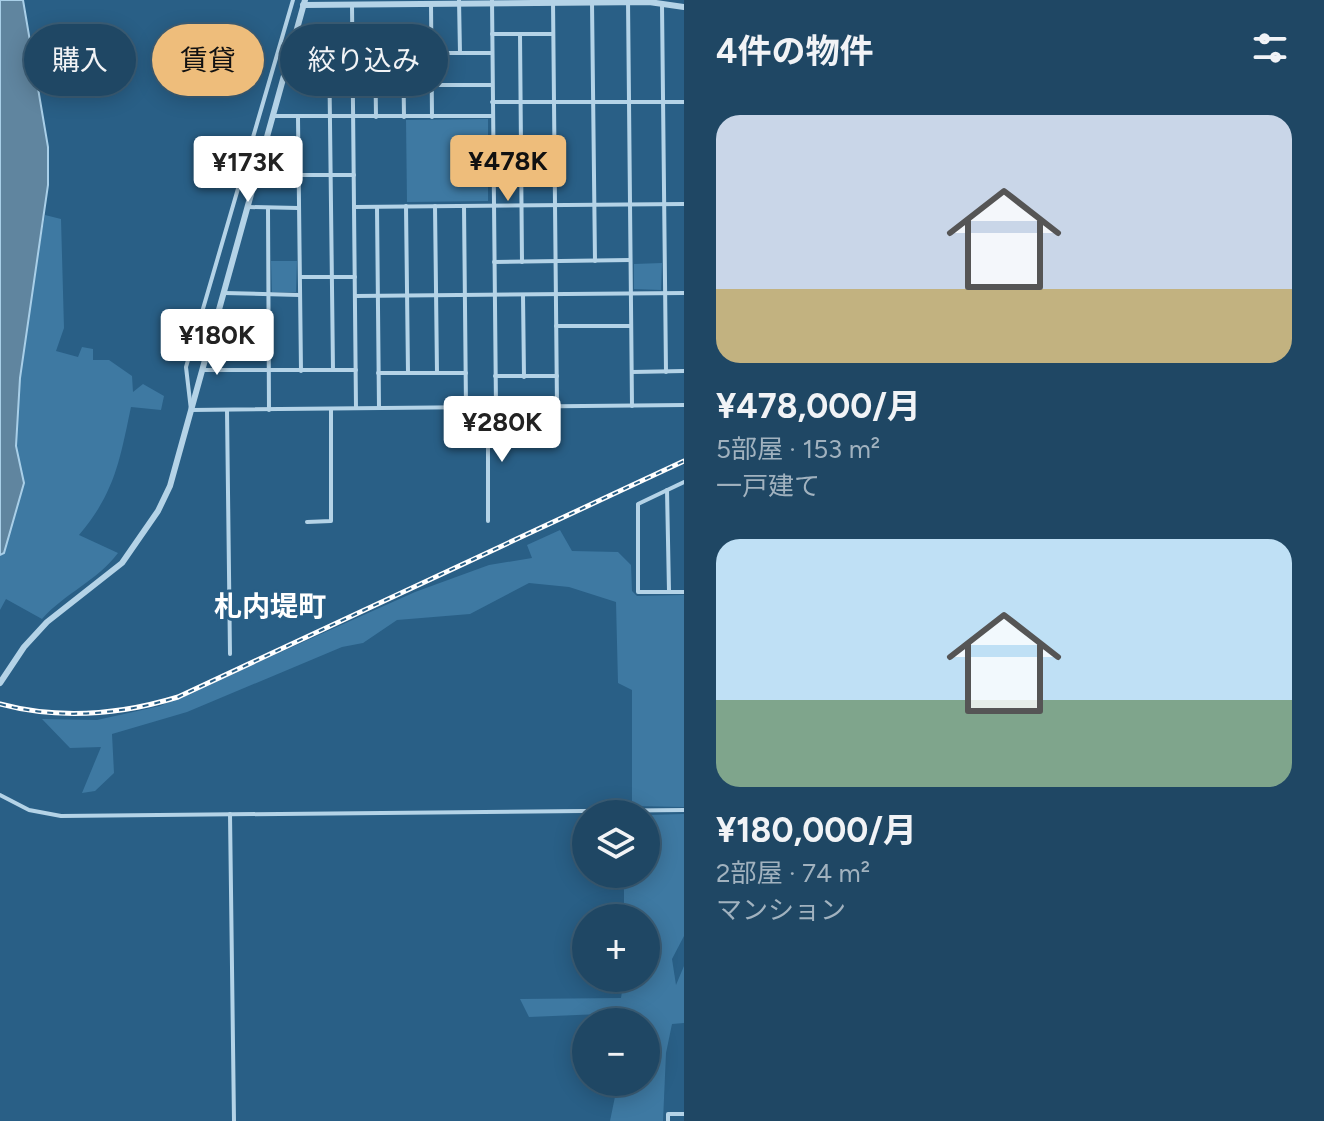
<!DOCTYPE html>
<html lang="ja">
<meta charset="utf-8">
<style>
:root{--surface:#1f4764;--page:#2c516d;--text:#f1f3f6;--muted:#a1b2bf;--line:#3c5f78;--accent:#eebd7b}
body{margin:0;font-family:Figtree,"Noto Sans JP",sans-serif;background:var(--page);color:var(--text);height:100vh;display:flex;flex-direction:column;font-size:30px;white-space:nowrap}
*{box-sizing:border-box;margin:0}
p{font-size:26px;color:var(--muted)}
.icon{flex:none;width:44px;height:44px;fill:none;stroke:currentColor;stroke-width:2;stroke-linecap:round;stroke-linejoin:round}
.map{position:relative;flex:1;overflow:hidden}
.panel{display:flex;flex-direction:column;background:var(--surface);width:640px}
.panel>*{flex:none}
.guide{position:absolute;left:24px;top:24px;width:540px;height:72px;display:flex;gap:16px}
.buttons{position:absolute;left:572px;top:800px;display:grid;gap:16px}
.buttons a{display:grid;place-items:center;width:88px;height:88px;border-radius:50%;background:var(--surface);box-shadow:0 4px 20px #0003,0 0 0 2px var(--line);font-size:40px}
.price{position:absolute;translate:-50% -68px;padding:0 18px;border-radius:8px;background:#fff;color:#222;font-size:26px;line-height:52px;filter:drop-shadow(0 2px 4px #0008)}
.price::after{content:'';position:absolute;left:50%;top:48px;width:24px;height:18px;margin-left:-12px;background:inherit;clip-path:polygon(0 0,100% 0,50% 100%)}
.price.active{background:var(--accent);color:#111}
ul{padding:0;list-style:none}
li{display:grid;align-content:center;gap:16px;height:424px;padding:0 32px}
li span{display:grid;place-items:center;height:248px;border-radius:24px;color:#555}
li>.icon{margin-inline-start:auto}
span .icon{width:144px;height:144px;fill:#fffc;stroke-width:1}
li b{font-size:34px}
h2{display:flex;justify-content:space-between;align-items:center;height:96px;padding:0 32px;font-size:34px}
.tag{padding:0 28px;border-radius:36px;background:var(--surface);box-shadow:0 4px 20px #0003,0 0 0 2px var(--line);font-size:28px;line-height:72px}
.tag.active{background:var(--accent);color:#111}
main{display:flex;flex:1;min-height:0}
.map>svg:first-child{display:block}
</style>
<main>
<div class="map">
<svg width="684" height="1121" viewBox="0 0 684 1121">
<rect width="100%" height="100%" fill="#295f86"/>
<!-- green -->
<g fill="#3e79a2">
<path d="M 488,119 L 488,201 L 407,202 L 406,120 Z"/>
<path d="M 45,215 L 61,219 L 64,328 L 56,351 L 78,357 L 82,347 L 93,349 L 93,360 L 109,360 L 132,376 L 133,392 L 143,384 L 164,396 L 161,410 L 131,407 C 120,459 115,493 79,535 L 118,553 C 97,581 65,593 42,619 L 6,599 L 0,610 L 0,555 L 4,553 L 24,483 L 16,446 L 20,378 L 24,333 Z"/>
<path d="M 271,261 L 297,261 L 296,292 L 272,292 Z"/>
<path d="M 662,263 L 661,290 L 634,289 L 634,264 Z"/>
<path d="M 560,530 L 572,551 L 618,552 L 631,565 L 632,591 L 637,596 L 684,595 L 684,807 L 632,806 L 632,690 L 618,683 L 616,602 L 569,587 L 529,583 L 470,614 L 397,620 L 363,643 L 342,647 L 187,712 L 112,734 L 114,773 L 95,791 L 82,793 L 101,747 L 70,748 L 42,719 L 97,720 L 160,706 L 415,592 L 489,565 L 532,558 L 527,545 Z"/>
<path d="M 684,814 L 684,936 L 672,959 L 676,985 L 684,966 L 684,1023 L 672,1024 L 666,1053 L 663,1121 L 610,1121 L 618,1082 L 646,1082 L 646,1022 L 624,1022 L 625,1013 L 529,1017 L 520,999 L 621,998 L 624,978 L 646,978 L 646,918 L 624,918 L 624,874 L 646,874 L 646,815 Z"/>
</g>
<!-- water -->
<path fill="#60859f" stroke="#a9cfe8" stroke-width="2" d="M 0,0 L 23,0 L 48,147 L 48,185 L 20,378 L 16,446 L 24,483 L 4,553 L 0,555 Z"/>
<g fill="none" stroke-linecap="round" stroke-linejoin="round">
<!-- minor -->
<g stroke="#b4d3e7" stroke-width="4">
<path d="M 293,0 L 186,367 L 191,410 L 684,405"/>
<path d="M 459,0 L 460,53"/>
<path d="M 492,0 L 496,407"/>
<path d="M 628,0 L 632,406"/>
<path d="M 553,1 L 557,406"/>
<path d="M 592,3 L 595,261"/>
<path d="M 431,4 L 432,117"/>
<path d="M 352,5 L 356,408"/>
<path d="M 662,5 L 666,372"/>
<path d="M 492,34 L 553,34"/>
<path d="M 520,34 L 522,262"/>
<path d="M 294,39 L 431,39"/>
<path d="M 375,39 L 376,117"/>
<path d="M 403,39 L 404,117"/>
<path d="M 329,40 L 333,370"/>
<path d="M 431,53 L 492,53"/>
<path d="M 284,77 L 330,79"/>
<path d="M 431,85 L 492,85"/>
<path d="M 492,102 L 684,102"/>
<path d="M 273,116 L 492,116"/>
<path d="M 298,118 L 301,371"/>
<path d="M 257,175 L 354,175"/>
<path d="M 406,206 L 408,373"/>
<path d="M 435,206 L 437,373"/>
<path d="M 464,206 L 466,407"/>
<path d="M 249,207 L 298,208"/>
<path d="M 354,207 L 684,204"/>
<path d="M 377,207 L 379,408"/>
<path d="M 268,208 L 269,410"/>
<path d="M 494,262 L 630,260"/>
<path d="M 300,277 L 355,277"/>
<path d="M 225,293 L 299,295"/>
<path d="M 523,295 L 524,377"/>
<path d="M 355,296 L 684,293"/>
<path d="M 556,326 L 631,326"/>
<path d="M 213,334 L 269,335"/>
<path d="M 203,370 L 356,370"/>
<path d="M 632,372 L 684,371"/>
<path d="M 378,373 L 466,373"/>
<path d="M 495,376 L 557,376"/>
<path d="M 488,408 L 488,521"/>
<path d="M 227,410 L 230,654"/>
<path d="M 684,482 L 638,504 L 638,592 L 684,592"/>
<path d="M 667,490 L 669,591"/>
<path d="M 307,522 L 331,521 L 331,409"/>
<path d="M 0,795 L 29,810 L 61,816 L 684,810"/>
<path d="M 230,814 L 234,1121"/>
<path d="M 668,1121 L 668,1114 L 684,1114"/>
</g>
<!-- tertiary -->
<g stroke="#b4d3e7" stroke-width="6">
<path d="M 303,5 L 649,2 L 684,7"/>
<path d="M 0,683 L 24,647 L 47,622 L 122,563 L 158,511 L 170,486 L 305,0"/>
</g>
<!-- rail casing -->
<g stroke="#fff" stroke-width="5">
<path id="rail" d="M 0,704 C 60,720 119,715 178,697 L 684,461"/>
</g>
<!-- rail -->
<use href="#rail" stroke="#295f86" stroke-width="2" stroke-dasharray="6" stroke-linecap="butt"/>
</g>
<g text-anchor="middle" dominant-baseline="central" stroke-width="6" stroke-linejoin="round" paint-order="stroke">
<!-- quarter labels -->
<g font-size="28" font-weight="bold" fill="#fff" stroke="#295f86">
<text x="270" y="606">札内堤町</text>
</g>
</g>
</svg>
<div class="buttons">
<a><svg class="icon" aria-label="layers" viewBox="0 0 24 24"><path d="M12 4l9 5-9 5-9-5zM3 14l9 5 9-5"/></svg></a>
<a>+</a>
<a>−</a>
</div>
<b class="price active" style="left:508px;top:203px">¥478K</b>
<b class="price" style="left:248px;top:204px">¥173K</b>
<b class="price" style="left:217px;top:377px">¥180K</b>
<b class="price" style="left:502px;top:464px">¥280K</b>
<div class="guide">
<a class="tag">購入</a>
<a class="tag active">賃貸</a>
<a class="tag">絞り込み</a>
</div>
</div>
<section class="panel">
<h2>4件の物件<svg class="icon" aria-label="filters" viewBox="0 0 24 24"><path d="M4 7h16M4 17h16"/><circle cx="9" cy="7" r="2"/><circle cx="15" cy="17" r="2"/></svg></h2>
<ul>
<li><span style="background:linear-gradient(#c9d6e8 70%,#c2b280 0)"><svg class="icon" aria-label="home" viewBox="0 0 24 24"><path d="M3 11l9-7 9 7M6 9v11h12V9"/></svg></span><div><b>¥478,000/月</b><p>5部屋 · 153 m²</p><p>一戸建て</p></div></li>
<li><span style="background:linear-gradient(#bfe0f5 65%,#7fa58c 0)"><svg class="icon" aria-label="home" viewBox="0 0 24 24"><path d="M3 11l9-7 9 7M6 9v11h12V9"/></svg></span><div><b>¥180,000/月</b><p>2部屋 · 74 m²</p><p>マンション</p></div></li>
</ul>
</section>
</main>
